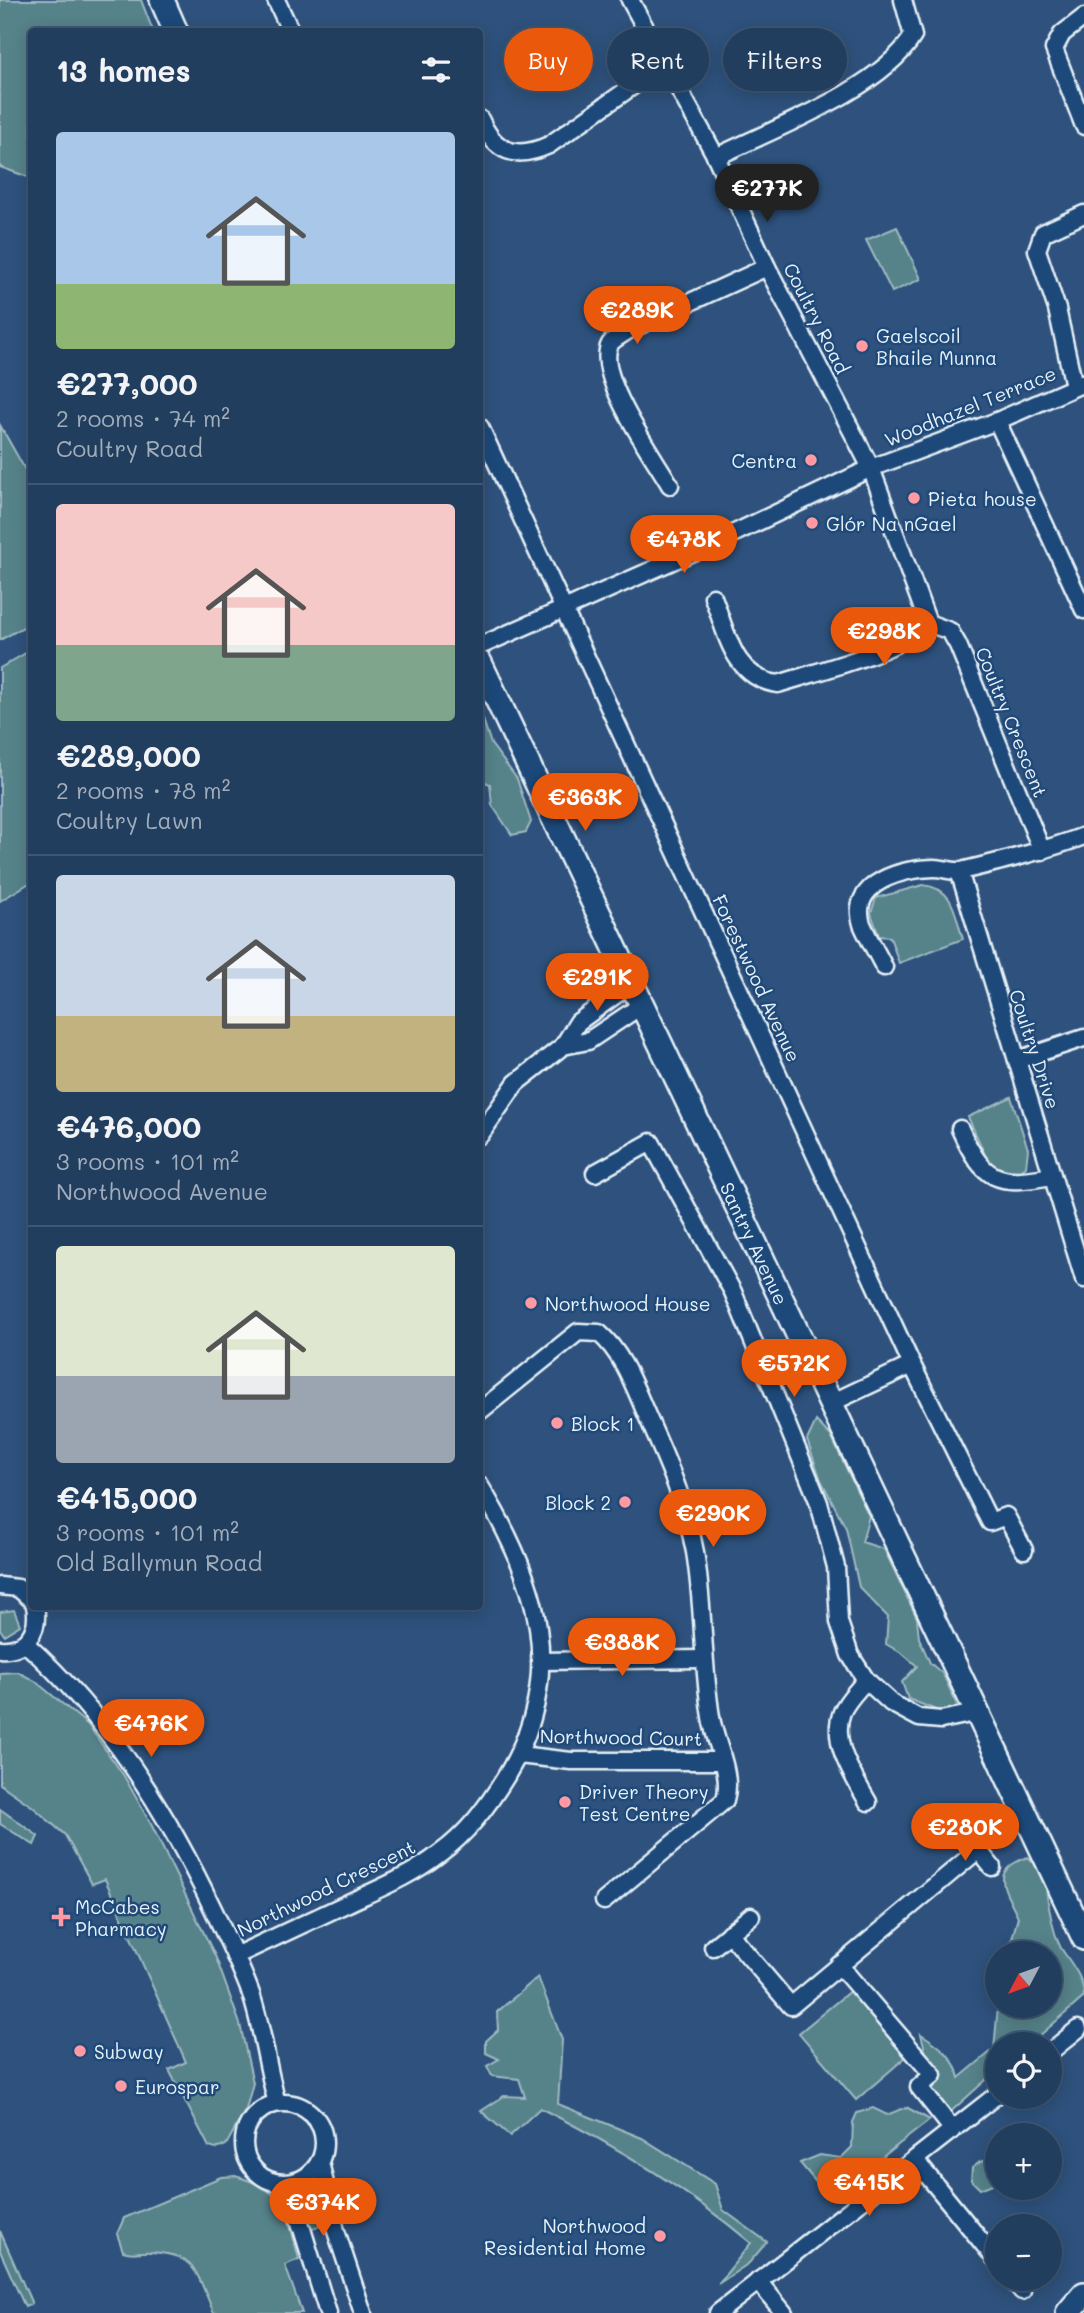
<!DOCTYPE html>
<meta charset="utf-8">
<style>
:root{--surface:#223e5e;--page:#2a4564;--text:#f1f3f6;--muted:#a2aebc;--line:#3f5773;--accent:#ea580c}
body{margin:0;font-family:Mali,sans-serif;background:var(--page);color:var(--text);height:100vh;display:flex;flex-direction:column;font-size:26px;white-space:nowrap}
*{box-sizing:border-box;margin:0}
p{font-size:23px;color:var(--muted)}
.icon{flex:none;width:38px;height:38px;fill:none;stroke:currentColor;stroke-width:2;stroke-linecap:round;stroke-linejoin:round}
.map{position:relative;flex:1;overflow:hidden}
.drawer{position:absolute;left:28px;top:28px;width:455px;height:1582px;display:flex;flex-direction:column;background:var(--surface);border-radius:7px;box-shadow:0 4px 18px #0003,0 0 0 2px var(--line)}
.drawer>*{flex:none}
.guide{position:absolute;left:504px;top:28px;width:474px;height:63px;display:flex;gap:14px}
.needle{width:46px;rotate:229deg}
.tools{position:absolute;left:985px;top:1941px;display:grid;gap:14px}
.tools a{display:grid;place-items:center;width:77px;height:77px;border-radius:50%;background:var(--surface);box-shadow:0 4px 18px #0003,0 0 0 2px var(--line);font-size:35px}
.price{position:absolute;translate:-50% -60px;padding:0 16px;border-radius:24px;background:var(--accent);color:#fff;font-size:23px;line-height:46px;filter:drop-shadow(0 2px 4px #0008)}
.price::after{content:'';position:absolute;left:50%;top:42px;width:21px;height:16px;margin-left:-10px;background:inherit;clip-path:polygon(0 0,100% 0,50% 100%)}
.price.on{background:#222;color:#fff}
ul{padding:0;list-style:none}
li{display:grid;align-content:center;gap:14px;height:371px;padding:0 28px}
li+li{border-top:2px solid var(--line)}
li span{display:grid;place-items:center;height:217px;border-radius:7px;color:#555}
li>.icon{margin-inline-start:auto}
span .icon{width:126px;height:126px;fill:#fffc;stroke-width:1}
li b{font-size:30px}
h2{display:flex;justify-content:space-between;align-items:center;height:84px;padding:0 28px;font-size:30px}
.pill{padding:0 24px;border-radius:32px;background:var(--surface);box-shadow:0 4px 18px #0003,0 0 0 2px var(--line);font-size:24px;line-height:63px}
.pill.on{background:var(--accent);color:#fff}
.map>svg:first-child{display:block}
</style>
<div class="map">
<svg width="1084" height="2313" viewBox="0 0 1084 2313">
<rect width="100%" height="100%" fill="#2e527d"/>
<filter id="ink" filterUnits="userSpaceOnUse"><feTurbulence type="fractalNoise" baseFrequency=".0143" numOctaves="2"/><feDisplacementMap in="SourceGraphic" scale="14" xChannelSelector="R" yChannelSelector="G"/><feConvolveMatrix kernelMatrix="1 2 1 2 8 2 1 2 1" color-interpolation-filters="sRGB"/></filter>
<g filter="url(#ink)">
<!-- green -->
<g fill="#56828a" stroke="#9fbac1" stroke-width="2">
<path d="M 0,0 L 141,0 L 153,31 L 32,32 L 31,178 L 0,167 Z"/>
<path d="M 897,227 L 921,279 L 892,292 L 866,240 Z"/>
<path d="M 0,425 L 31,480 L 31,623 L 0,640 Z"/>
<path d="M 31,650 L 31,882 L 0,901 L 0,668 Z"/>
<path d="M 480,710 L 491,744 L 517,779 L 531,822 L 526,832 L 512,835 L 492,805 L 490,784 L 480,780 Z"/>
<path d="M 923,885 C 955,889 954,912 963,939 L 899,963 L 890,937 L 879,936 L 871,913 L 876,898 Z"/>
<path d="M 1011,1097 L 1028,1149 L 1026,1167 L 1014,1175 L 991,1168 L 968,1117 Z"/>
<path d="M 816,1421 L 831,1436 L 869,1516 L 862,1542 L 884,1549 L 917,1618 L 919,1638 L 930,1663 L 943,1674 L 958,1707 L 953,1711 L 936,1710 L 908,1699 L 902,1682 L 917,1666 L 903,1654 L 886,1644 L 888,1617 L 859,1587 L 846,1528 L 821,1480 L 807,1440 Z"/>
<path d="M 14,1610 L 20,1625 L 4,1635 L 0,1629 L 0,1612 Z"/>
<path d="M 18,1672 L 35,1681 L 88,1725 L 124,1776 L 152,1826 L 216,1958 L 240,2024 L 253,2083 L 246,2109 L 226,2145 L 216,2149 L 209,2147 L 169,2070 L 186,2062 L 105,1879 L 92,1884 L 65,1835 L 33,1807 L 0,1784 L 0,1673 Z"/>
<path d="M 0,1809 L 38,1836 L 34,1845 L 0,1824 Z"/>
<path d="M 1028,1857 L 1045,1873 C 1045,1890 1052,1932 1061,1948 C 1071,1964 1084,1977 1084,1997 L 1030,2044 L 998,2044 L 997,2070 L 946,2116 L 930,2093 L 938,2076 L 927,2058 L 921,2034 C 939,2045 955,2057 959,2078 L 994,2049 L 998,2006 L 1050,2006 L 1050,1953 L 1008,1953 L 1018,1917 C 1006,1889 987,1871 1028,1857 Z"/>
<path d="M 538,1977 L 562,2040 L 558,2104 L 642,2138 L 715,2184 L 723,2210 L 767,2242 L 749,2263 L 718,2284 L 751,2243 C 687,2189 615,2145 540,2108 L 510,2136 L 481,2111 L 504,2096 L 525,2097 L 519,2079 L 492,2076 L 487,2066 L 499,2059 L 486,2053 L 486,2041 L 498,2030 L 497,2012 Z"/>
<path d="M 850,1991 L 906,2057 L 856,2100 L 799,2033 Z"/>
<path d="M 906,2107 L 930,2120 L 885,2155 L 862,2178 L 840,2191 L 824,2192 L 800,2163 L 820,2155 L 841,2158 L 852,2147 L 853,2122 L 857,2113 L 873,2108 L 887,2115 Z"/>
<path d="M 997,2158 L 997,2182 L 980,2189 L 971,2180 L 972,2168 L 980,2162 Z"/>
<path d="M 235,2176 C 288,2191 286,2212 299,2259 L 285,2265 L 302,2313 L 214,2313 C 196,2273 197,2254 150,2252 C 139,2251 134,2255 123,2251 L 117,2234 L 124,2218 L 221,2177 Z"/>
<path d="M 314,2180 L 324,2225 L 310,2229 L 298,2190 Z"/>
<path d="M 0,2231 L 32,2304 L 25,2307 L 0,2251 Z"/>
</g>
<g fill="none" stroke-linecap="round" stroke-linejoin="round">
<!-- minor casing -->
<g stroke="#e8f1f8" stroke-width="21">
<g id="minor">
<path d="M 276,0 L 291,32"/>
<path d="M 630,0 L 716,157 L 767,267 L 871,468 L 928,623 C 898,652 819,671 778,684 C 733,678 727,633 713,597"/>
<path d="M 1084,17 L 1062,34 L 1054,49 L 1084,126"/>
<path d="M 480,119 C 495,153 516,160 549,145 L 664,64"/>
<path d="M 716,157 C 773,129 881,89 913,36 L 903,0"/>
<path d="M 1074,386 L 1057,309 L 1037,250 L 1043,233 L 1084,214"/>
<path d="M 997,421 L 1084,610"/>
<path d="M 480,427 L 912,1365 L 990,1522 L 1006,1516 L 1024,1550"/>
<path d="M 670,485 C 654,457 594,374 610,344 C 613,339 622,335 627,331 L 767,267"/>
<path d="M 928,623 L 950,631 L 958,645 L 1042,851"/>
<path d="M 480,646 L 720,540 L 871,468 L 997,421 L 1084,383"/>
<path d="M 959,871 L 1084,1279"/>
<path d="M 884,967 C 877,953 868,938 862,924 C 848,882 905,868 934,868 C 943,868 952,872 961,871 C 1002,861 1044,851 1084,836"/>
<path d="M 563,1046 L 588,1041 L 642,1005"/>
<path d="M 1017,1060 L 1084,1038"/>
<path d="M 960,1129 C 984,1181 996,1186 1052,1176"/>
<path d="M 480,1135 L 516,1083 L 563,1046 L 578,1022 L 632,983"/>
<path d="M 595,1173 L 651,1142 L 733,1292 L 819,1503 L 836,1567 L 839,1622 L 850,1655 L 866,1680 L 891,1703 L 919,1718 L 941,1720 L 975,1713"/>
<path d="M 831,1403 L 912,1365"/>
<path d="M 480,1411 L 578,1332 L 599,1333 C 622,1353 633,1383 645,1411 C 665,1456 686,1502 695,1552 C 704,1606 702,1662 711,1717 C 715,1744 733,1773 725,1800 L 604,1901"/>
<path d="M 0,1586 L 18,1588 L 32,1600"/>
<path d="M 25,1643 C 108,1717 167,1812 214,1911 C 227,1939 241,1966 251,1994 C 263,2030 267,2067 277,2103"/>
<path d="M 0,1649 C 26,1651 40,1631 35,1606"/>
<path d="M 540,1661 L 703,1659"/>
<path d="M 866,1680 C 858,1690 847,1700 842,1712 C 830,1742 854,1777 868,1802"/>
<path d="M 519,1755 L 571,1761 L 722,1761"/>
<path d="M 967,1836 L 992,1867"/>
<path d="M 729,1933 L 791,2006 L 978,1850"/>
<path d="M 713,1947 L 751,1916"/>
<path d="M 235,1956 C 272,1939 309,1921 346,1904 C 378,1889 411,1876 439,1854 C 467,1834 487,1807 505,1778 C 568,1676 539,1582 480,1486"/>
<path d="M 839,1965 L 933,2075 L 919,2087 L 953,2130"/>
<path d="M 1050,2052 L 1078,2029"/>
<circle cx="284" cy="2143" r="40"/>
<path d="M 915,2160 L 998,2262"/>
<path d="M 320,2162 L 336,2231 L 363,2313"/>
<path d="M 283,2183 L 294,2203 L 328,2313"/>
<path d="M 1011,2278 L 1022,2291"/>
<path d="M 758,2281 L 784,2313"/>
<path d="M 718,2313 L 998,2094"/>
</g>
</g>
<!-- secondary casing -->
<g stroke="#e8f1f8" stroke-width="28">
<g id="secondary">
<path d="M 162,0 L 176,32"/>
<path id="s1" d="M 480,663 L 1084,1938"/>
<path d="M 1068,2313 L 1084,2294"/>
</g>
</g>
<!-- minor -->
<use href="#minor" stroke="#1f4a7a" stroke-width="16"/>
<!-- secondary -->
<use href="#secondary" stroke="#1f4a7a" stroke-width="23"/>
</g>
</g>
<!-- markers -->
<g fill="#ff9aa2" stroke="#1f4a7a" stroke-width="2.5">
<circle cx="862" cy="346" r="7"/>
<circle cx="811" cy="460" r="7"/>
<circle cx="914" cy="498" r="7"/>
<circle cx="812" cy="523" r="7"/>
<circle cx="531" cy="1303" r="7"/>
<circle cx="557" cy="1423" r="7"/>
<circle cx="625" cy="1502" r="7"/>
<circle cx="565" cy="1802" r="7"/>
<path d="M57.5 1906.5h7v7h7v7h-7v7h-7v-7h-7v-7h7z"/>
<circle cx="80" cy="2051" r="7"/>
<circle cx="121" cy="2086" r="7"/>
<circle cx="660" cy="2236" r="7"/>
</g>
<g text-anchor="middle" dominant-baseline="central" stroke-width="5" stroke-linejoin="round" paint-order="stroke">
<!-- street labels -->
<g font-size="19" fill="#e8f1f8" stroke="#1f4a7a">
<text transform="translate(817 318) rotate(63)">Coultry Road</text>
<text transform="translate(970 406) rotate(-22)">Woodhazel Terrace</text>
<text transform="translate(1012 722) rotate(68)">Coultry Crescent</text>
<text transform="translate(757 978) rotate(65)">Forestwood Avenue</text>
<text transform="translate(1035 1049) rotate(72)">Coultry Drive</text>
<text stroke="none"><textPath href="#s1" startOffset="642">Santry Avenue</textPath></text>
<text transform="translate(621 1737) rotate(1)">Northwood Court</text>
<text transform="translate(326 1888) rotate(-26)">Northwood Crescent</text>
</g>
<!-- poi labels -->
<g font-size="19" fill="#e8f1f8" stroke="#1f4a7a" text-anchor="start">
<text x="876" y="335">Gaelscoil<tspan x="876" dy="22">Bhaile Munna</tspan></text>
<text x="797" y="460" text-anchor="end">Centra</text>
<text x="928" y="498">Pieta house</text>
<text x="826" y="523">Glór Na nGael</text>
<text x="545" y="1303">Northwood House</text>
<text x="571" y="1423">Block 1</text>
<text x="611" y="1502" text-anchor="end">Block 2</text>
<text x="579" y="1791">Driver Theory<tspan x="579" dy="22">Test Centre</tspan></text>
<text x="75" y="1906">McCabes<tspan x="75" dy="22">Pharmacy</tspan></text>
<text x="94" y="2051">Subway</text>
<text x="135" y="2086">Eurospar</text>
<text x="646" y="2225" text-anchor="end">Northwood<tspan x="646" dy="22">Residential Home</tspan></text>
</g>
</g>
</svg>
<div class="tools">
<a><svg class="needle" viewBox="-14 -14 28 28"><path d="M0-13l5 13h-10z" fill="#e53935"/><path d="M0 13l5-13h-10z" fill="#a2aebc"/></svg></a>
<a><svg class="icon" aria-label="locate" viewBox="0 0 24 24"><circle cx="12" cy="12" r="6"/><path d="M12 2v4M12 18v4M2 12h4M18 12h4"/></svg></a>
<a>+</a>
<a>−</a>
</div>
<b class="price on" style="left:767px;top:224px">€277K</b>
<b class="price" style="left:637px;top:346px">€289K</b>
<b class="price" style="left:684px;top:575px">€478K</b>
<b class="price" style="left:884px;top:667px">€298K</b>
<b class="price" style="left:585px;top:833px">€363K</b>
<b class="price" style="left:597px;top:1013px">€291K</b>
<b class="price" style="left:794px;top:1399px">€572K</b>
<b class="price" style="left:713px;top:1549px">€290K</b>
<b class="price" style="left:622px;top:1678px">€388K</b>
<b class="price" style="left:151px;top:1759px">€476K</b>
<b class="price" style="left:965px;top:1863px">€280K</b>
<b class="price" style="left:869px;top:2218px">€415K</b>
<b class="price" style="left:323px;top:2238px">€374K</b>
<div class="guide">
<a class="pill on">Buy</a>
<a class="pill">Rent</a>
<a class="pill">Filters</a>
</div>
<section class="drawer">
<h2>13 homes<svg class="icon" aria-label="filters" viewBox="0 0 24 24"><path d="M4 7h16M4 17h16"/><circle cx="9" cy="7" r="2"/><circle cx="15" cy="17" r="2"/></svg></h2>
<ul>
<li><span style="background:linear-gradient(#a9c7e8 70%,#8fb573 0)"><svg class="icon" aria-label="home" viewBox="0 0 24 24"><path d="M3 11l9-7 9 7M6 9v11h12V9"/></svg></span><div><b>€277,000</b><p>2 rooms · 74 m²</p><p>Coultry Road</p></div></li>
<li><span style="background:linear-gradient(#f6c9c9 65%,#7fa58c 0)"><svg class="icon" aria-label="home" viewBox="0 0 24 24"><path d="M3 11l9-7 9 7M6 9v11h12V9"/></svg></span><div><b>€289,000</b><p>2 rooms · 78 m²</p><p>Coultry Lawn</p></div></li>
<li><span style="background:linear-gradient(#c9d6e8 65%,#c2b280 0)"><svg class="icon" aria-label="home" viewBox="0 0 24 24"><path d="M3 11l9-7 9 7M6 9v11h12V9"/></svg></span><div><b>€476,000</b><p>3 rooms · 101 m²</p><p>Northwood Avenue</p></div></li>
<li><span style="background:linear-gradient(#dfe7d0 60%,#9aa5b1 0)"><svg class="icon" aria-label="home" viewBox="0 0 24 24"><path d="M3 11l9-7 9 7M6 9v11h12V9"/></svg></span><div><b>€415,000</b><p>3 rooms · 101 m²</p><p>Old Ballymun Road</p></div></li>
</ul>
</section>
</div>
